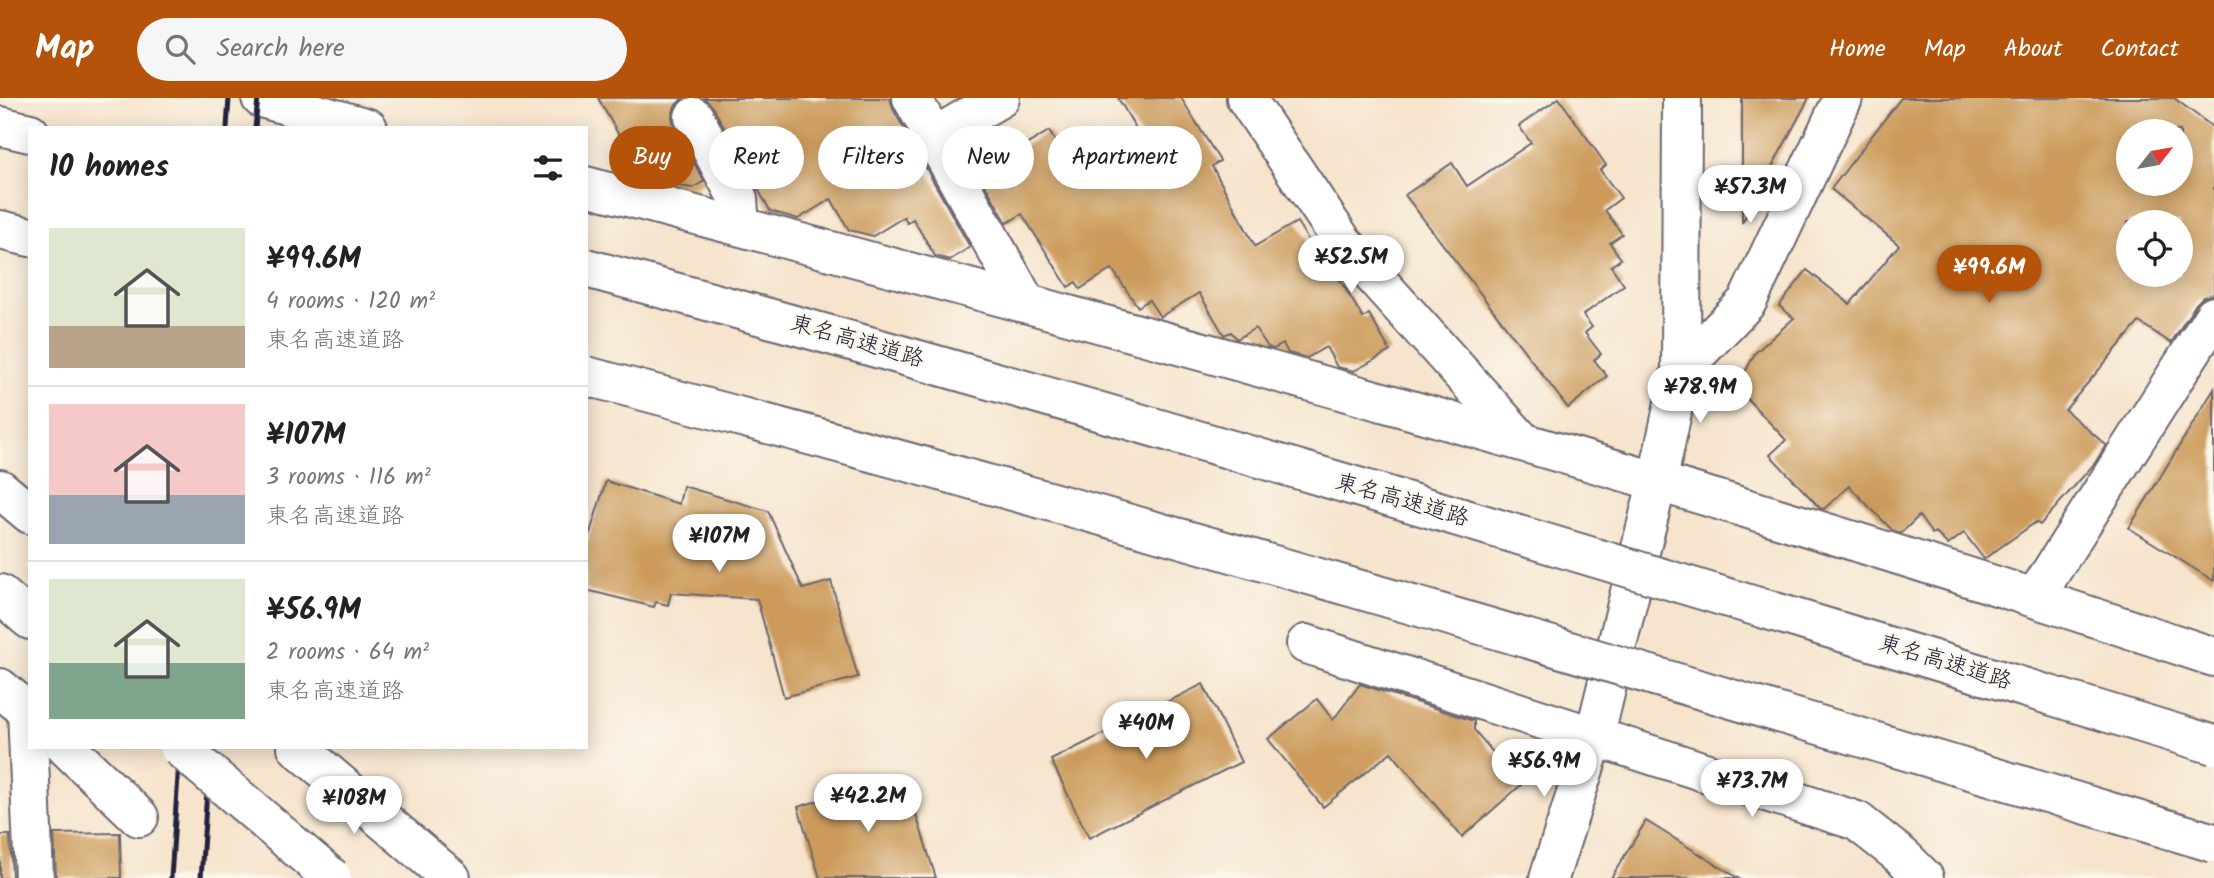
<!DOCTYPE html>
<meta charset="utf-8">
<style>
:root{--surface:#fff;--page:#f6f6f6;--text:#222;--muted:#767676;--line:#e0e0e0;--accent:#b45309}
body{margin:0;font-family:Kalam,"Klee One",sans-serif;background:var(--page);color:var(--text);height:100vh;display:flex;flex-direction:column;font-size:26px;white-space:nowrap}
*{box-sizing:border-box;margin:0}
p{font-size:23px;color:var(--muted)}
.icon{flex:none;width:38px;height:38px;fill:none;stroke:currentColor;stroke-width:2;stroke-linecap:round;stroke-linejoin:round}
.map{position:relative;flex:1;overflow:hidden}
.sheet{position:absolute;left:28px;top:28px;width:560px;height:623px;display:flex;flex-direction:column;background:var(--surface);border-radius:0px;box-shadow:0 4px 18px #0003}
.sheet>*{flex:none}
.top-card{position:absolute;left:609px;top:28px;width:665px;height:63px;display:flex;gap:14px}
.needle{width:46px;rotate:59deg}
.buttons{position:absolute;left:2116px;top:21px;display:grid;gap:14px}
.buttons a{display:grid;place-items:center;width:77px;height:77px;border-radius:50%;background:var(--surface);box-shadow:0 4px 18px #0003;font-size:35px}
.price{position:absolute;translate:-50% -60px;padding:0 16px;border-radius:24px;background:#fff;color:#222;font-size:23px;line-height:46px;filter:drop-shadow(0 2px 4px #0008)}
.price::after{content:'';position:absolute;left:50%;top:42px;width:21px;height:16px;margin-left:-10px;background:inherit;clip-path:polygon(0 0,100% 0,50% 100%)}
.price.selected{background:var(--accent);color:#fff}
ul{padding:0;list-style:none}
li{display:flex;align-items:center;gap:21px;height:175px;padding:0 21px}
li+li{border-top:2px solid var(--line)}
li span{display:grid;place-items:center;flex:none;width:196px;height:140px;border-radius:0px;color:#555}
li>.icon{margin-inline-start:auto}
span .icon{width:84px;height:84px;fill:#fffc;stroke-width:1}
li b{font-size:30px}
h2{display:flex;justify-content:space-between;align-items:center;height:84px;padding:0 21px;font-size:30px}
.chip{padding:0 24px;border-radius:32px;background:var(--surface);box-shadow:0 4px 18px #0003;font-size:24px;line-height:63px}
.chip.selected{background:var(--accent);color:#fff}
header{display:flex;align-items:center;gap:42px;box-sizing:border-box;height:98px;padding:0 35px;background:var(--accent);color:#fff}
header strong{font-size:33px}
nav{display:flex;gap:38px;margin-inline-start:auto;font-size:24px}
.search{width:490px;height:63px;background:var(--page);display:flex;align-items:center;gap:18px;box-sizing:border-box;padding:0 24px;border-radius:38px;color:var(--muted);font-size:26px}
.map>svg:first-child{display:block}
</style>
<header>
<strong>Map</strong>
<div class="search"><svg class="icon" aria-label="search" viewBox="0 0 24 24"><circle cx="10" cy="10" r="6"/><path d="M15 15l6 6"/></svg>Search here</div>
<nav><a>Home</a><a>Map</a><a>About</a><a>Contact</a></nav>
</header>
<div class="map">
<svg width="2214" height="780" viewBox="0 0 2214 780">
<rect width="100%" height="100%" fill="#fbf7ec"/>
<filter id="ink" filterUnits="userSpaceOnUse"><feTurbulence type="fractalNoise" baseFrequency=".0143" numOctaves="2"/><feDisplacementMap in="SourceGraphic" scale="14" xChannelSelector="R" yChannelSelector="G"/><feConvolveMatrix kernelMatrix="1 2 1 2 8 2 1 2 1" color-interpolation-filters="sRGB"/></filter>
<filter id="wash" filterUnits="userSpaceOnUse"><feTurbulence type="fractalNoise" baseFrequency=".00686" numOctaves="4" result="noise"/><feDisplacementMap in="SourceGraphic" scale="28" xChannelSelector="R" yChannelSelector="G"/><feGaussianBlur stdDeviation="1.57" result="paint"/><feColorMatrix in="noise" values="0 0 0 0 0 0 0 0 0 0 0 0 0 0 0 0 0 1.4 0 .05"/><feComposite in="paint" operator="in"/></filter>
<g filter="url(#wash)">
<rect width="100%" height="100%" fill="#f6e4cc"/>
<g id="blocks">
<!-- building -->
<g fill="#cc9b5c" fill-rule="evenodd">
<path d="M 598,0 L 683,0 L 675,8 L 672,18 L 674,29 L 704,83 L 693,90 L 662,86 L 650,66 L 639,73 Z"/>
<path d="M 704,0 L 890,0 L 893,11 L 970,149 L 950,162 L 935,158 L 913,121 L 907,125 L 904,119 L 873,138 L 849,132 L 831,101 L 798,121 L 770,113 L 713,9 Z"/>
<path d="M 1118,0 L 1181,0 L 1220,63 L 1212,68 L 1255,148 L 1297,124 L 1312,148 L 1320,150 L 1326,158 L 1363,220 L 1369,216 L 1390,253 L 1354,273 L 1337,269 L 1326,249 L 1307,260 L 1288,255 L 1283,246 L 1274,251 L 1268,249 L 1255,230 L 1237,241 L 1231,234 L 1224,237 L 1199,195 L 1160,219 L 1149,202 L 1138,209 L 1112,171 L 1080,191 L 1076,184 L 1068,189 L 1022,116 L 1007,125 L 979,76 L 1049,33 L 1082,88 L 1147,49 Z"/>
<path d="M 1559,0 L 1606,67 L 1600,72 L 1621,100 L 1605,112 L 1622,136 L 1610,145 L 1621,161 L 1611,168 L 1624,187 L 1583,217 L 1592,229 L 1585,235 L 1601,256 L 1594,262 L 1607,278 L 1568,310 L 1405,97 L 1452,65 L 1467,88 L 1531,45 L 1519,28 Z"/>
<path d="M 1742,0 L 1809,0 L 1742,125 Z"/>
<path d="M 1901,0 L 2174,0 L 2214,30 L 2214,196 L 2203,199 L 2196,206 L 2171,245 L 2139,224 L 2065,312 L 2106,347 L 2095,365 L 2040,427 L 2036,424 L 1984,461 L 1964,435 L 1948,447 L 1935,434 L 1932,436 L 1919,418 L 1901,435 L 1892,432 L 1849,388 L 1824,411 L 1820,410 L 1770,357 L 1786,342 L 1737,290 L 1755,255 L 1794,220 L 1779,208 L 1807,172 L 1850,206 L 1899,147 L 1831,91 ZM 2128,33 L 2180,33 L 2180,86 L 2128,86 ZM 2128,124 L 2180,124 L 2180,177 L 2128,177 Z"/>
<path d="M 2214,291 L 2214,483 L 2129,430 Z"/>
<path d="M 606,383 L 679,406 L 683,388 L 768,413 L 803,491 L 831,483 L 858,579 L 784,599 L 757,501 L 671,495 L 668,507 L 656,504 L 654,509 L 586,492 L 586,448 Z"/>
<path d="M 1203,586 L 1241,664 L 1089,740 L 1051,662 Z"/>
<path d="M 1360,586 L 1474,623 L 1474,632 L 1521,687 L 1462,739 L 1391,654 L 1323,709 L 1268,641 L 1317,601 L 1333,622 Z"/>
<path d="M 892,680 L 907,688 L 936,780 L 820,780 L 798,709 Z"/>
<path d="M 1646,723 L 1738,780 L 1611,780 Z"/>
<path d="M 120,735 L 121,780 L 56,780 L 54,736 Z"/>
<path d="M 0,737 L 10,737 L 12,780 L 0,780 Z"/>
</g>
</g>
</g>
<g filter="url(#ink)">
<use href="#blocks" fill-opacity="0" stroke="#6c666e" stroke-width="2"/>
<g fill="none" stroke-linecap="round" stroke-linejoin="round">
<!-- minor casing -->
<g stroke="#6c666e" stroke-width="42">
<g id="minor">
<path d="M 261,0 L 368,30"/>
<path d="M 912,0 L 1025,203"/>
<path d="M 1246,0 L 1342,143 L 1522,343"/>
<path d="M 694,19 L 738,101 L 740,128"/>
<path d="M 934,39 L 1000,0"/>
<path d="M 586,88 C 1132,232 1678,379 2214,559"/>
<path d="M 1681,272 L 1747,204 L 1843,0"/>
<path d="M 0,391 L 30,416"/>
<path d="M 0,496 L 30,522"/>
<path d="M 2035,499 L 2214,218"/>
<path d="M 1306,546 L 1857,723 L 1904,760 L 1924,780"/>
<path d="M 0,590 L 30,615"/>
<path d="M 27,612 L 34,780"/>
<path d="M 66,649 L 139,719"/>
<path d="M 297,649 L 451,780"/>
<path d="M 1549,780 L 1594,640 L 1657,385 L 1681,272 L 1682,0"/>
</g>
</g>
<!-- highway casing -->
<g stroke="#6c666e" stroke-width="42">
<g id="highway">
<path d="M 0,28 L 30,35"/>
<path d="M 0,132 L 30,139"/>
</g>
</g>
<!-- minor -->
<use href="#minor" stroke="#fff" stroke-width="38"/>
<!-- highway -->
<use href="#highway" stroke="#fff" stroke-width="38"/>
<!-- rail -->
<g stroke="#22223b" stroke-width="5">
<path d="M 227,30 L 229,0"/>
<path d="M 255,30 L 258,0"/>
<path d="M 171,780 L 180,649"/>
<path d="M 201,780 L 210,649"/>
</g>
<!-- minor-bridge casing -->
<g stroke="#6c666e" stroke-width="42" stroke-linecap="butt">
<path id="minor-bridge" d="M 179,649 L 332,780"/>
</g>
<!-- highway-bridge casing -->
<g stroke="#6c666e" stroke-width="42" stroke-linecap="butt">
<g id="highway-bridge">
<path d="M 586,170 C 1132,317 1673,483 2214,647"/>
<path d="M 586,278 C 1133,420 1673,583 2214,745"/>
</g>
</g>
<!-- minor-bridge -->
<use href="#minor-bridge" stroke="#fff" stroke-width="38"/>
<!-- highway-bridge -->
<use href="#highway-bridge" stroke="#fff" stroke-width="38"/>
</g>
</g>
<g text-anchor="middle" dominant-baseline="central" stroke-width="5" stroke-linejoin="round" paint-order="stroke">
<!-- street labels -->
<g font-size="23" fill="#22223b" stroke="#fbf7ec">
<text transform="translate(857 244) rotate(16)">東名高速道路</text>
<text transform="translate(1402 403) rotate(16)">東名高速道路</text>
<text transform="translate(1945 565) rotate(17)">東名高速道路</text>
</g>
</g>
</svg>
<div class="buttons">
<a><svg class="needle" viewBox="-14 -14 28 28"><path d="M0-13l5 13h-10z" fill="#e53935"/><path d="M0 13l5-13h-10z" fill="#767676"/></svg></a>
<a><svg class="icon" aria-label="locate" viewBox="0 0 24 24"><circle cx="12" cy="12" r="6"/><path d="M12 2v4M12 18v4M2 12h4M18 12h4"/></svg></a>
</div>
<b class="price" style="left:1750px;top:127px">¥57.3M</b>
<b class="price" style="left:1351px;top:197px">¥52.5M</b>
<b class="price selected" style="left:1989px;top:207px">¥99.6M</b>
<b class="price" style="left:1700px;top:327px">¥78.9M</b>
<b class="price" style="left:719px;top:476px">¥107M</b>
<b class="price" style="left:1146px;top:663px">¥40M</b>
<b class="price" style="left:1544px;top:701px">¥56.9M</b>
<b class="price" style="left:1752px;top:721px">¥73.7M</b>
<b class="price" style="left:868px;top:736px">¥42.2M</b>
<b class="price" style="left:354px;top:738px">¥108M</b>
<div class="top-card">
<a class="chip selected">Buy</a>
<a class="chip">Rent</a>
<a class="chip">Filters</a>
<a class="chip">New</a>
<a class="chip">Apartment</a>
</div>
<section class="sheet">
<h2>10 homes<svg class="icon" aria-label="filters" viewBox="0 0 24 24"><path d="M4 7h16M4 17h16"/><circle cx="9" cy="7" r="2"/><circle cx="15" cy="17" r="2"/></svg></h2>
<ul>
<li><span style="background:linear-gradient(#dfe7d0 70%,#b9a48a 0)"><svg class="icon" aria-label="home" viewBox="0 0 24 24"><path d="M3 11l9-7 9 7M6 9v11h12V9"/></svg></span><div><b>¥99.6M</b><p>4 rooms · 120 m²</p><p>東名高速道路</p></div></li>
<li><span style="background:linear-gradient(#f6c9c9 65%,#9aa5b1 0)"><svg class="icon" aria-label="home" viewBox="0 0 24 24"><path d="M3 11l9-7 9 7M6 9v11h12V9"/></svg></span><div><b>¥107M</b><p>3 rooms · 116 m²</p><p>東名高速道路</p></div></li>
<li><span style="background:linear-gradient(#dfe7d0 60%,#7fa58c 0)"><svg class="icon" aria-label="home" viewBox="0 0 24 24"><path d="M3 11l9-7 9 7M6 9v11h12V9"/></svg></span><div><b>¥56.9M</b><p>2 rooms · 64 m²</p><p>東名高速道路</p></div></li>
</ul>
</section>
</div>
